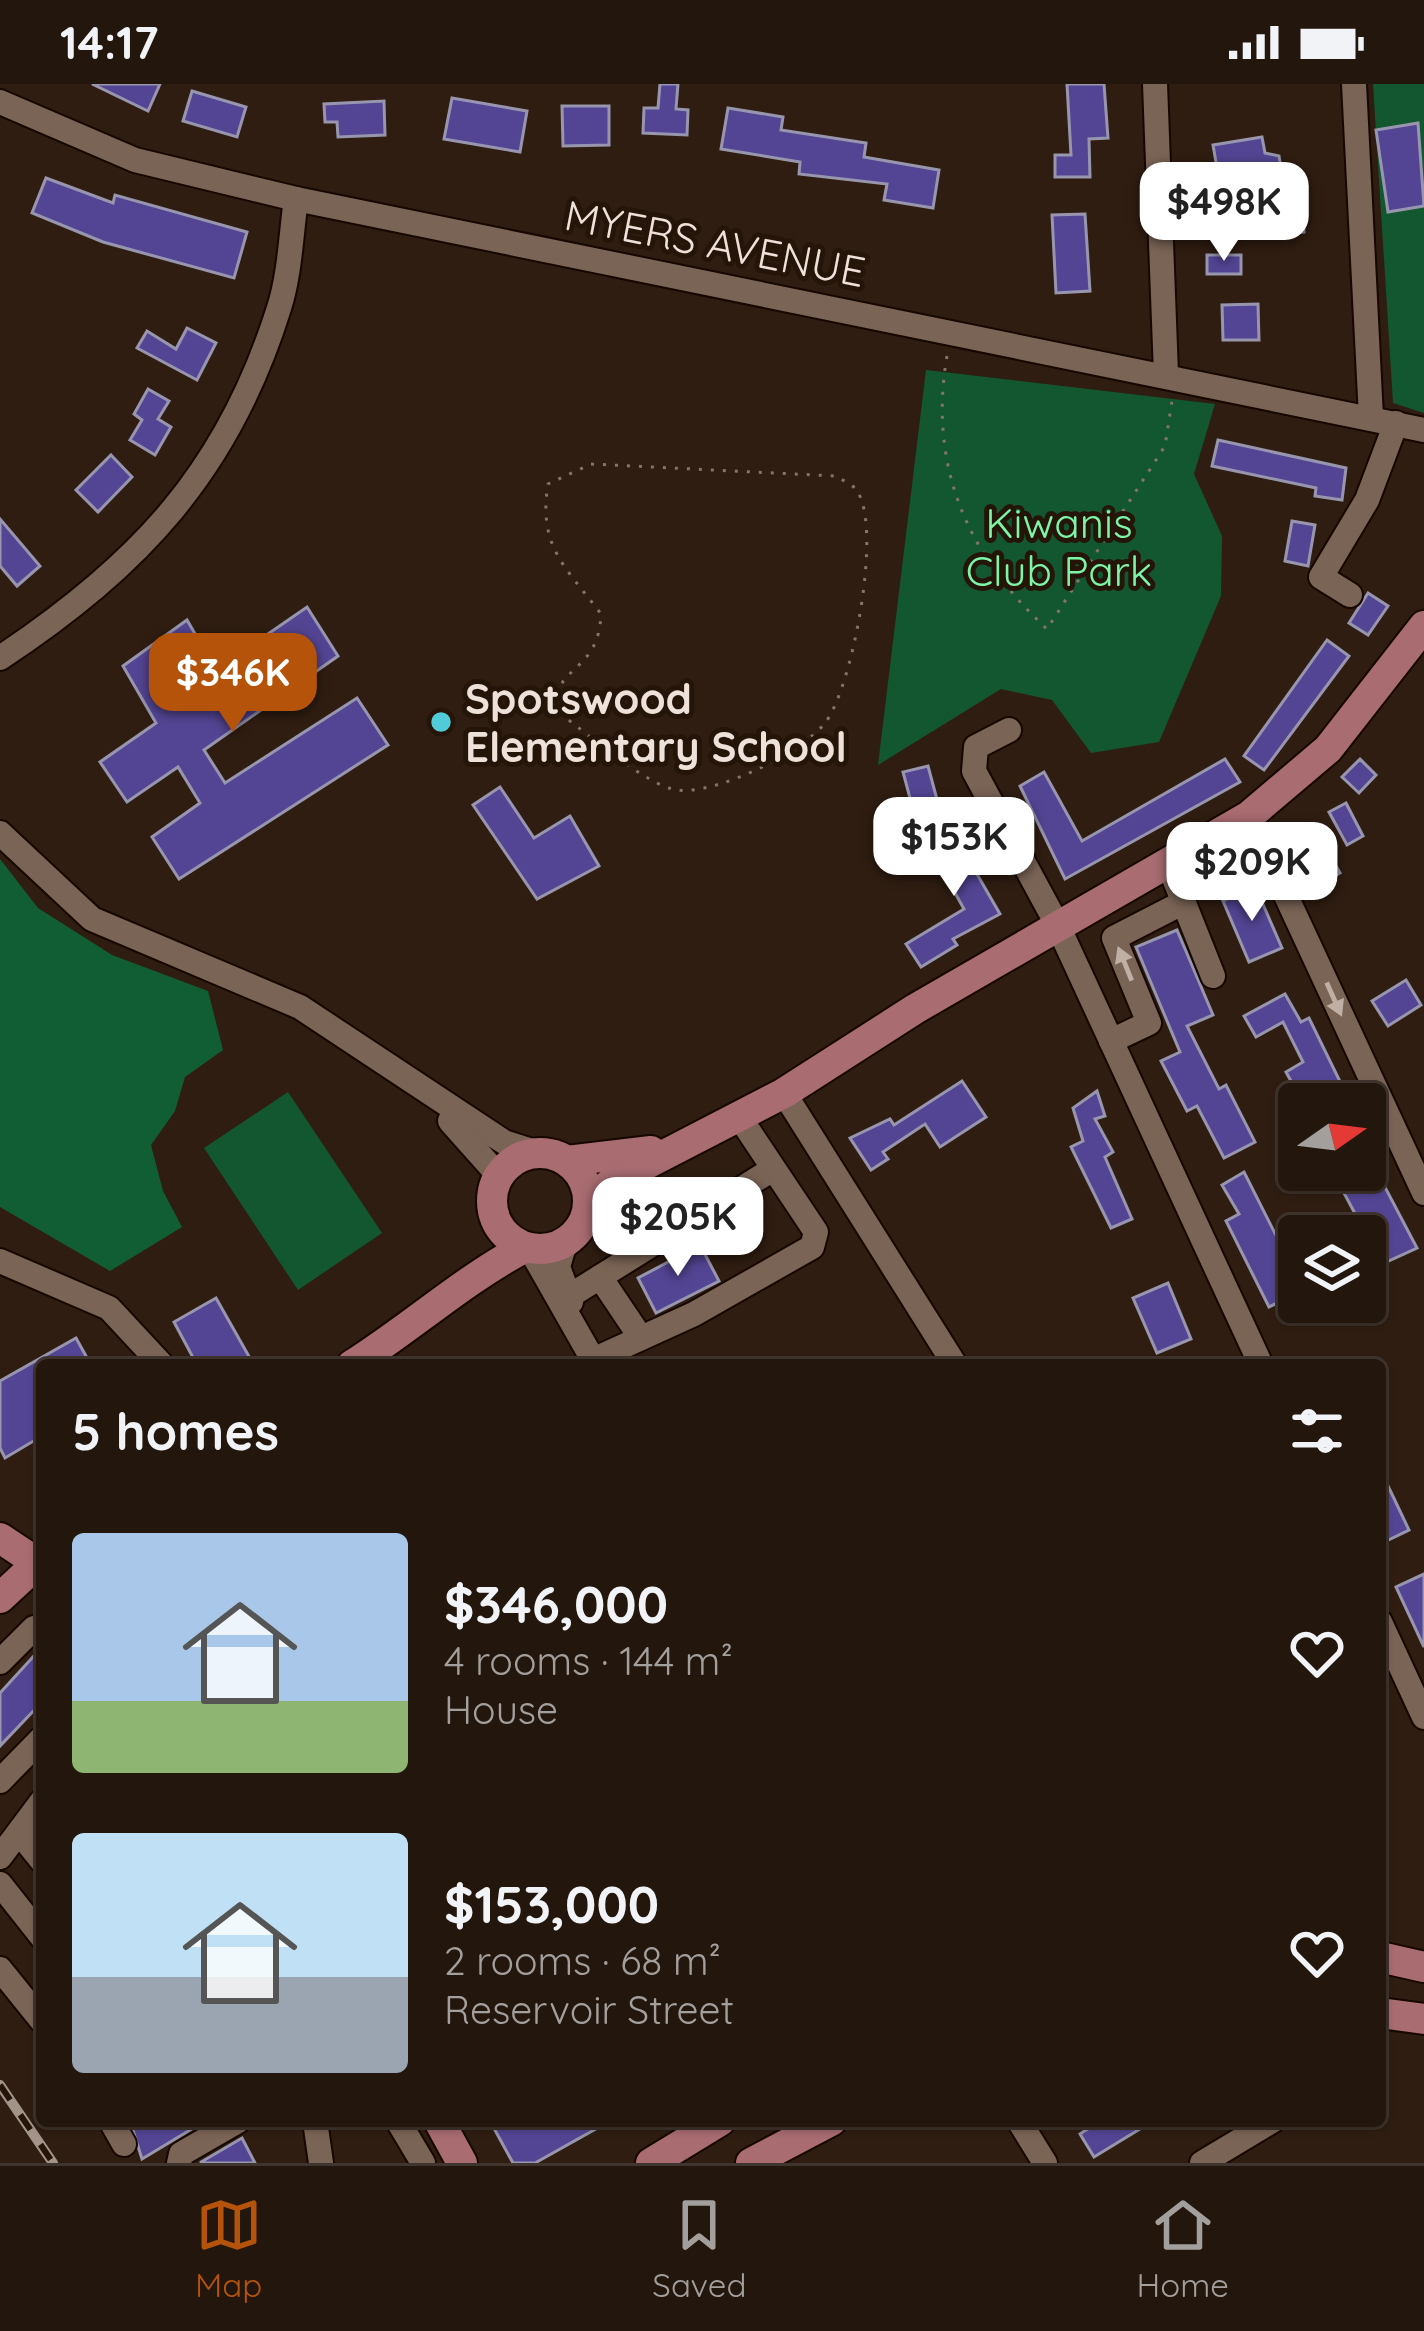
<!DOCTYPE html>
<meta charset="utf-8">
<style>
:root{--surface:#23160d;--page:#2f231b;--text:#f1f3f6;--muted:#a39f9d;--line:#40352e;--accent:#b45309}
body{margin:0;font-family:Quicksand,sans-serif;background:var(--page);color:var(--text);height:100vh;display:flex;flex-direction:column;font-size:45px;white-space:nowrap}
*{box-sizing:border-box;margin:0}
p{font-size:39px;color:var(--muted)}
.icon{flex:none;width:66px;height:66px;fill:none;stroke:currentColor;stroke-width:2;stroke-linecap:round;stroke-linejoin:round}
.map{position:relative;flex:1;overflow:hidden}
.panel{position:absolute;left:36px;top:1275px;width:1350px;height:768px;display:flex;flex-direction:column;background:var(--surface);border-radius:12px;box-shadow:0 3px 9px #0004,0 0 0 3px var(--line)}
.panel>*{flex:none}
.needle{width:78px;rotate:76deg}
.fabs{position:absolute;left:1278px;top:999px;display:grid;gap:24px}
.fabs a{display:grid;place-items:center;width:108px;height:108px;border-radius:12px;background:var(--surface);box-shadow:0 3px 9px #0004,0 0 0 3px var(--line);font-size:60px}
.price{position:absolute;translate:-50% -102px;padding:0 27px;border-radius:24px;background:#fff;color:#222;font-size:39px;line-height:78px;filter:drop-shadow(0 3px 6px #0008)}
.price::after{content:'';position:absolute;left:50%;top:72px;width:36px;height:27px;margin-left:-18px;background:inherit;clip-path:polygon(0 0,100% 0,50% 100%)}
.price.selected{background:var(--accent);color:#fff}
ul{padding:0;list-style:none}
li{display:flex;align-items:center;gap:36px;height:300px;padding:0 36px}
li span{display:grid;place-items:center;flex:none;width:336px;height:240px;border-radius:12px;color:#555}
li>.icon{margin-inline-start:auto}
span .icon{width:144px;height:144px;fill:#fffc;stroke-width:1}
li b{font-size:51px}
h2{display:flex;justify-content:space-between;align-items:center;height:144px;padding:0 36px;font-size:51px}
.status{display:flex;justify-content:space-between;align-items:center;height:84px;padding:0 60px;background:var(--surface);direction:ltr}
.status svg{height:33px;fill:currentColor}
.tabs{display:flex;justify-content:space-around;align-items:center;height:168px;border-top:3px solid var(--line);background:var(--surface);font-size:33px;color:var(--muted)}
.tabs a{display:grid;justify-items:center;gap:6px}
.tabs .selected{color:var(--accent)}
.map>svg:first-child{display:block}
</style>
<div class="status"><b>14:17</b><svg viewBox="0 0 49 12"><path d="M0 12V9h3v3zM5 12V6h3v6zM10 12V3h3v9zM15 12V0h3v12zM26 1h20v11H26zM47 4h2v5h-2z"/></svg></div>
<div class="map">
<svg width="1424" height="2079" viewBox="0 0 1424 2079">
<rect width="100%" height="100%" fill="#2f1d11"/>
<!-- green -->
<g fill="#135730">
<path d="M 1373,0 L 1424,0 L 1424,329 L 1393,319 Z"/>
<path d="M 926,286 L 1215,320 L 1194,390 L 1222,452 L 1221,512 L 1159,658 L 1091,669 L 1052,616 L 1001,605 L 878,681 Z"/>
<path d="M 288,1008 L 382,1149 L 298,1206 L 204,1064 Z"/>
</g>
<!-- forest -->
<path fill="#125e34" d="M 0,775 L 38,824 L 112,871 L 208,907 L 223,966 L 185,993 L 175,1027 L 151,1061 L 163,1107 L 182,1143 L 110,1187 L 0,1123 Z"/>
<!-- building -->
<g fill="#544594" stroke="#9896ae" stroke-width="3">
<path d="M 92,0 L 160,0 L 148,27 Z"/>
<path d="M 660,0 L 678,0 L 676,25 L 688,26 L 687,51 L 643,49 L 644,24 L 658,24 Z"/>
<path d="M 1067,0 L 1104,0 L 1108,54 L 1089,55 L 1090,93 L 1055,93 L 1055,71 L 1071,71 Z"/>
<path d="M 192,7 L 246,23 L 237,53 L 183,37 Z"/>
<path d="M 452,14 L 527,27 L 520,68 L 444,55 Z"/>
<path d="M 384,17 L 385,51 L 338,53 L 337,38 L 325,38 L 324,20 Z"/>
<path d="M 562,22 L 609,22 L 609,61 L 563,62 Z"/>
<path d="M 728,24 L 783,33 L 781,46 L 866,59 L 864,73 L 939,86 L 933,124 L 884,116 L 887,100 L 799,90 L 800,78 L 721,65 Z"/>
<path d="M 1418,39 L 1424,122 L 1388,128 L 1376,46 Z"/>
<path d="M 1262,53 L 1265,69 L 1279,72 L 1283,97 L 1221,107 L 1213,61 Z"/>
<path d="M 46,94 L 113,119 L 115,111 L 247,148 L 234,194 L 103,158 L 32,129 Z"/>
<path d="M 1301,99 L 1304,148 L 1277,150 L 1274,100 Z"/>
<path d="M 1085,130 L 1090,207 L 1056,209 L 1052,131 Z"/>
<rect x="1207" y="171" width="34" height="19"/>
<path d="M 1258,220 L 1259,256 L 1223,256 L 1222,221 Z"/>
<path d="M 187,244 L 216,259 L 197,296 L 137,264 L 147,247 L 176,265 Z"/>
<path d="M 148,305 L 169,317 L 158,335 L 171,343 L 155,371 L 130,356 L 142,336 L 134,330 Z"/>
<path d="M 1218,356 L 1346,384 L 1342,416 L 1315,412 L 1316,404 L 1212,382 Z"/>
<path d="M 111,371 L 132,393 L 98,428 L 76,406 Z"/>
<path d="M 0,435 L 40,482 L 17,502 L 0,482 Z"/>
<path d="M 1292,437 L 1315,441 L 1308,482 L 1285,477 Z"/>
<path d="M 1368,509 L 1388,522 L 1368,551 L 1349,539 Z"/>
<path d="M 307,523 L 338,572 L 204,666 L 225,699 L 357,614 L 388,661 L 179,795 L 152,753 L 200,719 L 178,683 L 127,718 L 100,678 L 156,639 L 123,582 L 187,536 L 216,586 Z"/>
<path d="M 1327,556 L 1349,572 L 1264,686 L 1244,672 Z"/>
<path d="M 1225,675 L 1240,698 L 1065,795 L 1020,702 L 1044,688 L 1082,757 Z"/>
<path d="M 1360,675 L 1376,691 L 1359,709 L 1342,693 Z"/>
<path d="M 928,682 L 939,723 L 914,729 L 903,688 Z"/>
<path d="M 500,703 L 534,754 L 570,732 L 599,782 L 537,815 L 473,721 Z"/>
<path d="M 1346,719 L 1363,752 L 1347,761 L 1329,728 Z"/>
<path d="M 948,740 L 1000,830 L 953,855 L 957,861 L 921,883 L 906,860 L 964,825 L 925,755 Z"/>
<path d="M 1326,764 L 1340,789 L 1318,801 L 1305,776 Z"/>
<path d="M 1255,802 L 1282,864 L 1249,878 L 1223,817 Z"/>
<path d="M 1177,846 L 1213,931 L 1187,942 L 1219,1005 L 1226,1001 L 1255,1058 L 1224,1074 L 1197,1022 L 1187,1027 L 1161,977 L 1180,968 L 1136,863 Z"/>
<path d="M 1406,896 L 1421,921 L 1388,942 L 1372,917 Z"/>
<path d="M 1285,910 L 1301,938 L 1309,934 L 1351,1020 L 1310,1020 L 1303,1004 L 1297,1008 L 1286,988 L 1303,978 L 1283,938 L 1256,953 L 1244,932 Z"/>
<path d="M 962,997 L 986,1033 L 940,1063 L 925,1040 L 883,1068 L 888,1075 L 871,1086 L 850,1054 L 890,1035 L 894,1041 Z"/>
<path d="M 1097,1007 L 1105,1032 L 1095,1035 L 1113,1068 L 1105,1073 L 1132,1135 L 1111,1144 L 1071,1063 L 1083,1057 L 1073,1024 Z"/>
<path d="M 1338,1086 L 1376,1086 L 1417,1164 L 1382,1180 L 1344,1109 L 1349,1106 Z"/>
<path d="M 1244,1088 L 1299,1197 L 1299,1208 L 1269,1223 L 1226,1137 L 1239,1130 L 1222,1101 Z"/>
<path d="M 700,1161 L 719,1197 L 656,1229 L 638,1194 Z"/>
<path d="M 1168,1199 L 1191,1255 L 1157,1269 L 1133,1214 Z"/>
<path d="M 216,1214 L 251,1276 L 243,1281 L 197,1281 L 174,1238 Z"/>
<path d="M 76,1254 L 91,1281 L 42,1281 L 42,1352 L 5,1374 L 0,1364 L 0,1297 Z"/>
<path d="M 1380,1385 L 1409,1446 L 1380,1460 Z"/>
<path d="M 1424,1490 L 1424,1563 L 1396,1503 Z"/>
<path d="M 42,1563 L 42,1618 L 0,1662 L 0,1609 Z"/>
<path d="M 130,2037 L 205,2037 L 142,2075 Z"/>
<path d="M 490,2037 L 610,2037 L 535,2079 L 513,2079 Z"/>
<path d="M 1100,2037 L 1153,2037 L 1094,2073 L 1080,2050 Z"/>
<path d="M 242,2054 L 255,2079 L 201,2079 L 201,2078 Z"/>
</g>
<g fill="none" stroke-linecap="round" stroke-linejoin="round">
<!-- minor casing -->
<g stroke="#160700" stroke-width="28">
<g id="minor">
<path d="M 1155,0 L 1166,290"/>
<path d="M 1354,0 L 1371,333"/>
<path d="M 0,18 L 135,76 L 296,115 L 1424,346"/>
<path d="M 1350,511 L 1321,493 L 1367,416 L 1396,339"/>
<path d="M 0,574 C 140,481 228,387 279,224 C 290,190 291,150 296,115"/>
<path d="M 1009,646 L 976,663 L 974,687 L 1058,842 L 1261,1281"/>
<path d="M 1249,732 L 1424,1109"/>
<path d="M 0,749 L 92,835 L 300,923 L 504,1058 L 538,1069"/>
<path d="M 1168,779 L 1213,892"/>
<path d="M 1111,957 L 1149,939 L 1114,854 L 1184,818"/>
<path d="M 784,1009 L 955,1281"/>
<path d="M 450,1037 L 499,1092"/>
<path d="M 565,1159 L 558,1183 L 571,1218"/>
<path d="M 530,1165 L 596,1281"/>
<path d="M 0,1177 L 109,1224 L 162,1281"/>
<path d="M 600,1193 L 641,1254"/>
<path d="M 568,1213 L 773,1085"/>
<path d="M 593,1276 L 694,1230 L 812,1163 L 816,1148 L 740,1034"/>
<path d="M 1380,1538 L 1424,1633"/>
<path d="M 0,1578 L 34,1544"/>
<path d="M 0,1697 L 42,1654"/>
<path d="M 21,1751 L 42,1777"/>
<path d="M 0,1773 L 42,1717"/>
<path d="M 0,1800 L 42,1853"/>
<path d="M 0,1885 L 42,1937"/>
<path d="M 111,2037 L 124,2060"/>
<path d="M 315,2037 L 321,2079"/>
<path d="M 398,2037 L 423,2079"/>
<path d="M 1019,2037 L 1045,2079"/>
<path d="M 179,2079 L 181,2070 L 238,2037"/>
<path d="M 1202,2079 L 1272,2037"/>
</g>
</g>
<!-- major casing -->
<g stroke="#160700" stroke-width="34">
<g id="major">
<circle cx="540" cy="1117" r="48"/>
<path d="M 567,1077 L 651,1067"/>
<path d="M 589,1117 L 612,1098 L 784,1009 L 915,925 L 1249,732 L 1328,665 L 1424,542"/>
<path d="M 352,1281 C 412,1243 462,1197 524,1164"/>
<path d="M 0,1454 L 42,1482"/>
<path d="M 0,1514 L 42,1475"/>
<path d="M 1380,1873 L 1424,1883"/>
<path d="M 1380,1929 L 1424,1935"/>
<path d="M 439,2037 L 462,2079"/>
<path d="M 651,2079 L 720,2037"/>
<path d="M 751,2079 L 831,2037"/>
</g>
</g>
<!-- path -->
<g stroke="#84756a" stroke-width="3" stroke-dasharray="3 9" stroke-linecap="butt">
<path d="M 947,272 C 928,381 967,471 1047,545 L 1165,362 L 1172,317"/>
<path d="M 591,380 L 835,392 C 842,396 853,400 857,407 C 883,444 852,605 825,639 C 801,669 716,711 677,706 C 647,702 588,650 562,631 L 554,620 C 559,581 599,586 601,530 C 565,482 538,463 548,400 Z"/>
</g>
<!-- minor -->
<use href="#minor" stroke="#7a6456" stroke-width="24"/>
<!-- major -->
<use href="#major" stroke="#a86c71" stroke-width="30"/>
<!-- rail casing -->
<g stroke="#a3948a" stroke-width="10">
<path id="rail" d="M 0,2001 L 53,2079"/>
</g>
<!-- rail -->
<use href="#rail" stroke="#251408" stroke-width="6" stroke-dasharray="18" stroke-linecap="butt"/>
</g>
<!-- one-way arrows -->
<defs><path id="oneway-solid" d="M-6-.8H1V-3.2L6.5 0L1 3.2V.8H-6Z" transform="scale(3)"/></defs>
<g fill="#c0afa5">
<use href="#oneway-solid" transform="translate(1125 880) rotate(-112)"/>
<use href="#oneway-solid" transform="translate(1334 915) rotate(66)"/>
</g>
<!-- markers -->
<circle fill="#52cbd8" stroke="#251408" stroke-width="4.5" cx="441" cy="638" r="12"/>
<g text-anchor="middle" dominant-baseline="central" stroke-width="10" stroke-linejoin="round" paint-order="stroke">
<!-- street labels -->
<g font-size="42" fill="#eee1d9" stroke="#251408">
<text transform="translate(715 159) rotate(11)">MYERS AVENUE</text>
</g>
<!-- park labels -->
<g font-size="42" fill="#7cf5a7" stroke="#251408">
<text x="1059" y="438">Kiwanis<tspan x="1059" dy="48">Club Park</tspan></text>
</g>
<!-- poi labels -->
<g font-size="42" font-weight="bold" fill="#eee1d9" stroke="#251408" text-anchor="start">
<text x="465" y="614">Spotswood<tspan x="465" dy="48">Elementary School</tspan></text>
</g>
</g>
</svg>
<div class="fabs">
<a><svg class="needle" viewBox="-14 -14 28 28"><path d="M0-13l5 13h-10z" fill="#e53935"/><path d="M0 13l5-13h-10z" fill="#a39f9d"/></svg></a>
<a><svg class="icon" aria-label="layers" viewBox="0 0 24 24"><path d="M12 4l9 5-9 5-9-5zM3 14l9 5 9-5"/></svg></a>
</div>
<b class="price" style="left:1224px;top:180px">$498K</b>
<b class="price selected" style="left:233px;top:651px">$346K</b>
<b class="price" style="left:954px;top:815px">$153K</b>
<b class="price" style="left:1252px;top:840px">$209K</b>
<b class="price" style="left:678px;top:1195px">$205K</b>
<section class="panel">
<h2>5 homes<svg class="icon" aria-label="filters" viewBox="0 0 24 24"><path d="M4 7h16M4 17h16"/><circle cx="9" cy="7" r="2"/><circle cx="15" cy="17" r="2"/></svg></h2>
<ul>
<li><span style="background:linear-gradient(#a9c7e8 70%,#8fb573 0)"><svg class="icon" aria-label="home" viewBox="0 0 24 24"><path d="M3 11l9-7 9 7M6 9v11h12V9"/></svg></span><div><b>$346,000</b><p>4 rooms · 144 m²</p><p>House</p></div><svg class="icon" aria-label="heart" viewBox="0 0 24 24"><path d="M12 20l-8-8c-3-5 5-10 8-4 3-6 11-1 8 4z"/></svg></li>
<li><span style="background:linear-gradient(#bfe0f5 60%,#9aa5b1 0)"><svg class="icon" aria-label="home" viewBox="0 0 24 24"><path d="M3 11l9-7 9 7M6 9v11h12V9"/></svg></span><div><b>$153,000</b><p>2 rooms · 68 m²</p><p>Reservoir Street</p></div><svg class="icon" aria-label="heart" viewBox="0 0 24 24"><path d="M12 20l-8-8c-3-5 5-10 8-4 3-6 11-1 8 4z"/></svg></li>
</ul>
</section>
</div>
<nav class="tabs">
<a class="selected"><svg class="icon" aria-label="map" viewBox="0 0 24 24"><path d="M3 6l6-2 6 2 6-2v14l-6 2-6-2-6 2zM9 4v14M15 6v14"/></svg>Map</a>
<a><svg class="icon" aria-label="saved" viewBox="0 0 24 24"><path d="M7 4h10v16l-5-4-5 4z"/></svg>Saved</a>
<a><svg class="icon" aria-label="home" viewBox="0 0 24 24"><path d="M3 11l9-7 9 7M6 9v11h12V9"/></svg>Home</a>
</nav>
